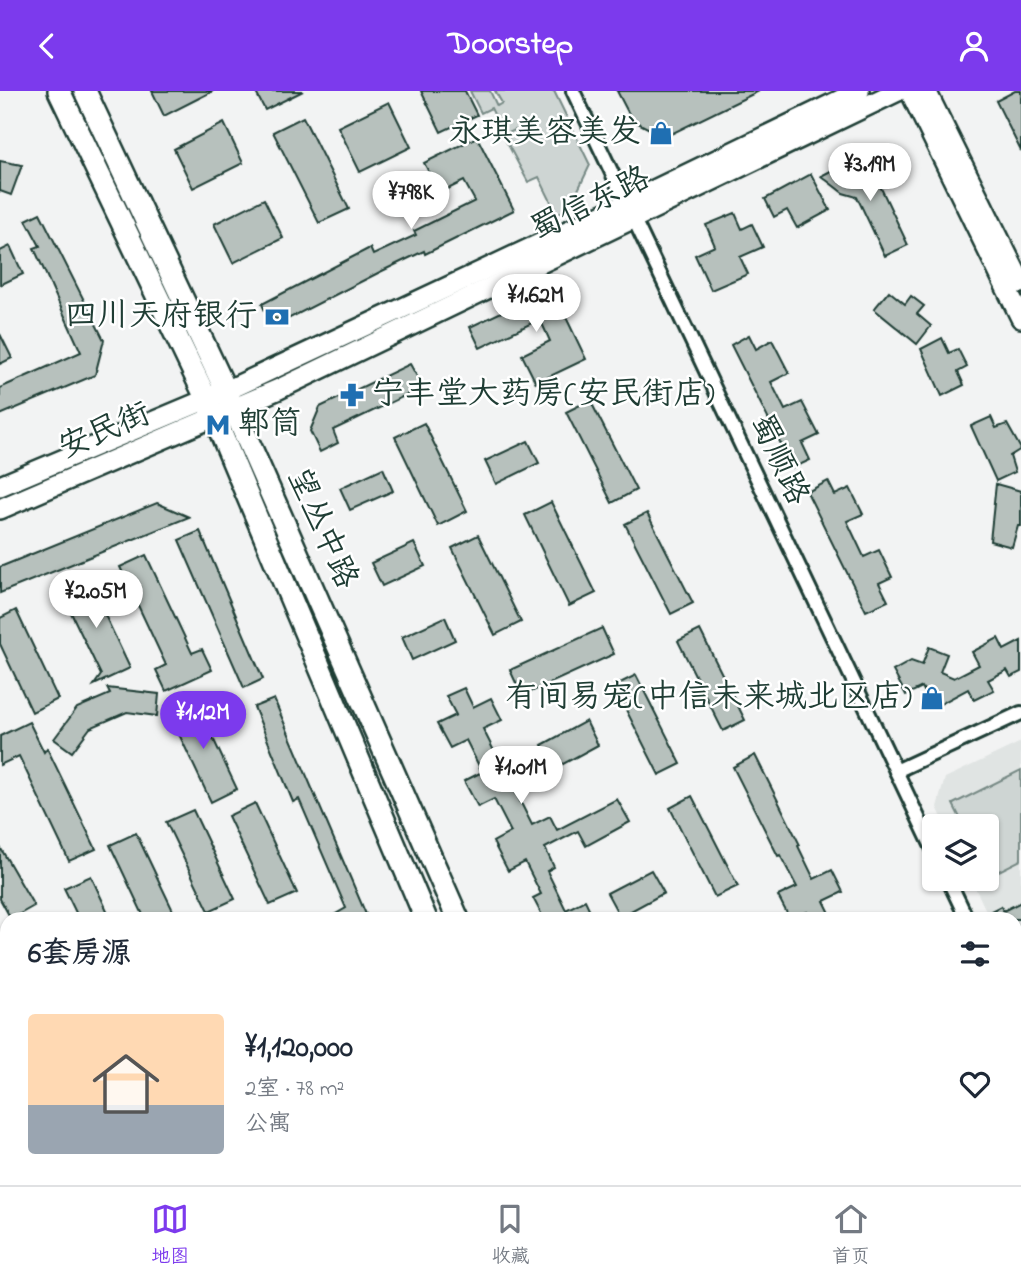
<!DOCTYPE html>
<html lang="zh">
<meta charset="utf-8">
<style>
:root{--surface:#fff;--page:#f6f6f7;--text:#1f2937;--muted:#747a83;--line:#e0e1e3;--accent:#7c3aed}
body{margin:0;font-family:"Indie Flower","LXGW WenKai TC",sans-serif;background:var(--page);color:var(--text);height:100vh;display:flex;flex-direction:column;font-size:26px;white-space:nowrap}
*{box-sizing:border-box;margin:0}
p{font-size:23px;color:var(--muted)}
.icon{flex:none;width:38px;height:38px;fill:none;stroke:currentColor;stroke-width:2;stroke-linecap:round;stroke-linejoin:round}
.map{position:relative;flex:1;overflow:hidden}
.side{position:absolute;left:0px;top:821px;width:1022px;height:275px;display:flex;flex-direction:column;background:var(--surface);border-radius:21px 21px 0 0;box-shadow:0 2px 5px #0004}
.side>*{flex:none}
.fabs{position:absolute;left:922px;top:723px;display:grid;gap:14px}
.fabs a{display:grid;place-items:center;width:77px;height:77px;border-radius:7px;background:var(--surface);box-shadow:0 2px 5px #0004;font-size:35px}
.price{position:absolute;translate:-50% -60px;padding:0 16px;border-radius:24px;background:#fff;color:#222;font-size:23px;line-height:46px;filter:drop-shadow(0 2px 4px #0008)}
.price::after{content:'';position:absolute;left:50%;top:42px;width:21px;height:16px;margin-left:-10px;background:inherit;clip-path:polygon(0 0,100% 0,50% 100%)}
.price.current{background:var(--accent);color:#fff}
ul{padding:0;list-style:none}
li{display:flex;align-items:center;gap:21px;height:175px;padding:0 28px}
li+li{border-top:2px solid var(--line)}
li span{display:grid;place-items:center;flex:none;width:196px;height:140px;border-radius:7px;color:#555}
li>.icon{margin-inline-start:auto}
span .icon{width:84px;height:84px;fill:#fffc;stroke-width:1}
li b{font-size:30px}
h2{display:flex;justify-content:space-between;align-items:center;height:84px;padding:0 28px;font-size:30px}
header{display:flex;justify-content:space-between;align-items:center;height:91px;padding:0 28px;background:var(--accent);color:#fff;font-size:32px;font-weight:700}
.menu{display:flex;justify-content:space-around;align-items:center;height:98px;border-top:2px solid var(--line);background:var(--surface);font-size:19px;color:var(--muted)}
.menu a{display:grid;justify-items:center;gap:4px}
.menu .current{color:var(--accent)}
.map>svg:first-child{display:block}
</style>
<header><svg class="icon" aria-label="back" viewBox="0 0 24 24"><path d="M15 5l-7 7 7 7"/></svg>Doorstep<svg class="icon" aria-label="person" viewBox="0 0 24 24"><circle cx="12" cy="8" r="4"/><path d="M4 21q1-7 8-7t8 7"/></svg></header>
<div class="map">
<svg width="1021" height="1094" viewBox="0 0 1021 1094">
<rect width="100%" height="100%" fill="#f2f3f3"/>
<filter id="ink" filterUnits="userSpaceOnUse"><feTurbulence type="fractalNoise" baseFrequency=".0143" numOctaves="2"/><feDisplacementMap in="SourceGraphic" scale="14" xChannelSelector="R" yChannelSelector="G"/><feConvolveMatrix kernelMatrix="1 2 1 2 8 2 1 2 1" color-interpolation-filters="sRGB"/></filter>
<g filter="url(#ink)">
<!-- built -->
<g fill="#e0e4e3">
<path d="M 1021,651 L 1021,894 L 1015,881 L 1015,828 L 990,828 L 971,788 L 987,788 L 987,735 L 946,735 L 937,716 L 945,687 Z"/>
<path d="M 662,1089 L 662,1088 L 1004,1089 L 992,1094 L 650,1094 Z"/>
</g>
<!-- green -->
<g fill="#ced5d3" stroke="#768984" stroke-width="2">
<path d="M 470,0 L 490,0 L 497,15 L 502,12 L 495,0 L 554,0 L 590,74 L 569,118 L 557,123 L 539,86 L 528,91 L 505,48 L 517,42 L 515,39 L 504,44 L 491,17 L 481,22 Z"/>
<path d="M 1021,679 L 1021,769 L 989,785 L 987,735 L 964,735 L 953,713 Z"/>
</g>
<!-- building -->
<g fill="#b7c1bd" stroke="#1f3d34" stroke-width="2">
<path d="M 152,0 L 213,0 L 164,25 Z"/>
<path d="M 255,0 L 303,0 L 265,19 Z"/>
<path d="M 421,0 L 465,0 L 477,24 L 441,41 Z"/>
<path d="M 617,0 L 759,0 L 665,46 L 632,29 Z"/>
<path d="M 1015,0 L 1021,0 L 1021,60 L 996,10 Z"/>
<path d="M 389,11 L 411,56 L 360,81 L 338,36 Z"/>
<path d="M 303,26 L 349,118 L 319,132 L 273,41 Z"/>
<path d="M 224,32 L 243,72 L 193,97 L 174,58 Z"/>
<path d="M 477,46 L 514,119 L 425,163 L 424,160 L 380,181 L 284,230 L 267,225 L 262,213 L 370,157 L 373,164 L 416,144 L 414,140 L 475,110 L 464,90 L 440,102 L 424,72 Z"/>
<path d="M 0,70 L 22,74 L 11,104 L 0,100 Z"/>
<path d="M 846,72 L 876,79 L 884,93 L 880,95 L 908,154 L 885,165 L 857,106 L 843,102 L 821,85 Z"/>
<path d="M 811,83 L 830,119 L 797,137 L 787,119 L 774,126 L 765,108 Z"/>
<path d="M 264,108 L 283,147 L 233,172 L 214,133 Z"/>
<path d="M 40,122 L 104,249 L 95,284 L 0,324 L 0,297 L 81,261 L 34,157 L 40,155 L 26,129 Z"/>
<path d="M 735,122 L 742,138 L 752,133 L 763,156 L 740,166 L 748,183 L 711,199 L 695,164 L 715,155 L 706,134 Z"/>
<path d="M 10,155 L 23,183 L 0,194 L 0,160 Z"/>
<path d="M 552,197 L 586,268 L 536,292 L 522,264 L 550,250 L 540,228 L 480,257 L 470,236 Z"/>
<path d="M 889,200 L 905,213 L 911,205 L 924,215 L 917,223 L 931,235 L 917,253 L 874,218 Z"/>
<path d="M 0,243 L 12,267 L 0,273 Z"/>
<path d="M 749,244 L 756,258 L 772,249 L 789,282 L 771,291 L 785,319 L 802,311 L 819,344 L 802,352 L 810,369 L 793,377 L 731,254 Z"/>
<path d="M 942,247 L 949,262 L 958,258 L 967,276 L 958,281 L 964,294 L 942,305 L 921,258 Z"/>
<path d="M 410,273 L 423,296 L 333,339 L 338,352 L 320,361 L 310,340 L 320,316 Z"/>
<path d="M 590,309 L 636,399 L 612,412 L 566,321 Z"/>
<path d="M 991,326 L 996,337 L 1007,333 L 1021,358 L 1010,365 L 1015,381 L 996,390 L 971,335 Z"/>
<path d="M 424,332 L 467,420 L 438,435 L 395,346 Z"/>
<path d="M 528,350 L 539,372 L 496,393 L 485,370 Z"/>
<path d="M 383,377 L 393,400 L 350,419 L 340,397 Z"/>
<path d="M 828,390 L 835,404 L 850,397 L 863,423 L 847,430 L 864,466 L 879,459 L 892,486 L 879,492 L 888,510 L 866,520 L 807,401 Z"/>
<path d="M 996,393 L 1021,400 L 1021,435 L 1018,435 L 1012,456 L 990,450 Z"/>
<path d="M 551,411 L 596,502 L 569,515 L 525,424 Z"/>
<path d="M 157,412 L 189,426 L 0,502 L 0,476 Z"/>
<path d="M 647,422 L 693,512 L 671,523 L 625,433 Z"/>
<path d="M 200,440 L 263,588 L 244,597 L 179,449 Z"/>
<path d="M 478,444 L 521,531 L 495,544 L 452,457 Z"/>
<path d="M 414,452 L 425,475 L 382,495 L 371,472 Z"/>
<path d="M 146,464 L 192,562 L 202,558 L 212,579 L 166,600 L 156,579 L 166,574 L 120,476 Z"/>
<path d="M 88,488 L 130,577 L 94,594 L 101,584 L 61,501 Z"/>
<path d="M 16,519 L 58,608 L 32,621 L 0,553 L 0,527 Z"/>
<path d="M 445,526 L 455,549 L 412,569 L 402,546 Z"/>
<path d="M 602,537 L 614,563 L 522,605 L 510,579 Z"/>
<path d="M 700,539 L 745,629 L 723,640 L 678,550 Z"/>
<path d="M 998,547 L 1004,559 L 1021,550 L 1021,581 L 1011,586 L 1007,579 L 988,589 L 994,599 L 974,609 L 968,598 L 933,617 L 922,596 L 906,604 L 893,580 L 911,570 L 922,574 L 929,556 L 947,563 L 940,581 L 954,587 L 979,574 L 972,561 Z"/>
<path d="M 636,584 L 681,673 L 659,684 L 614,595 Z"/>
<path d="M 107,597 L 159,603 L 157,625 L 127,621 L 90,637 L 72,661 L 54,648 L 77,617 L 110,603 Z"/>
<path d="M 464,597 L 473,616 L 491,607 L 502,629 L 483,638 L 501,674 L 520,665 L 532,689 L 514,698 L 532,734 L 550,725 L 557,739 L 617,708 L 630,731 L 586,755 L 578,740 L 545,757 L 554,776 L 547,780 L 566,819 L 585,809 L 594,828 L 544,828 L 533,807 L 541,803 L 525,771 L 508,780 L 493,751 L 511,741 L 494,708 L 478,716 L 464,690 L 482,681 L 466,649 L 450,657 L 437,633 L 456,624 L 446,605 Z"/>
<path d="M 274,608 L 314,702 L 368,828 L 327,828 L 346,817 L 299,708 L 293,711 L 254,616 Z"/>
<path d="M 195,609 L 237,698 L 211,711 L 169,622 Z"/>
<path d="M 586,630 L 598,654 L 554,678 L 542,654 Z"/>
<path d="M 29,631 L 44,661 L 47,657 L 96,758 L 69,770 L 19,665 L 0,674 L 0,645 Z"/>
<path d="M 755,664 L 800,754 L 798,755 L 814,788 L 832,779 L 843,801 L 824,810 L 833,828 L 810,828 L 807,821 L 790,828 L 778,805 L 797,796 L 780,764 L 778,765 L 733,676 Z"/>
<path d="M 692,705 L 738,795 L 715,806 L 670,717 Z"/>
<path d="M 255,712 L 297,802 L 270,814 L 228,725 Z"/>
<path d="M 193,719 L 235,808 L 209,820 L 166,731 Z"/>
<path d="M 136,742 L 177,828 L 145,828 L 110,754 Z"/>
<path d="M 0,756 L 34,815 L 11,828 L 0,808 Z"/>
<path d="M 651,779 L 664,802 L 620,826 L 607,802 Z"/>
<path d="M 91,785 L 111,828 L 79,828 L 64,797 Z"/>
<path d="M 1021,811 L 1021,828 L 987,828 L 993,825 L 991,820 L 1001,815 L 1003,820 Z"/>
</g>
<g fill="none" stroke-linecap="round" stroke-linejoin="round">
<!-- street casing -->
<g stroke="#1f3d34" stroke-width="18">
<g id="street">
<path d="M 573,0 L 934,760"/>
<path d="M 896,680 L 1021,622"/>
<path d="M 948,788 L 967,828"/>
<path d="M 0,883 L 7,896"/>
<path d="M 1015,929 L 1021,941"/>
<path d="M 0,973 L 7,974"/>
<path d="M 490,1088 L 495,1094"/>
</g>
</g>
<!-- secondary casing -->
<g stroke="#1f3d34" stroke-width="24">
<g id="secondary">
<path d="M 910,0 L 1021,227"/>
<path d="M 926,0 L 1021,192"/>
<path d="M 0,395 L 226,300 L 627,112 L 859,0"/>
<path d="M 0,418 L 279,298 L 898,0"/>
</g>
</g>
<!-- primary casing -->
<g stroke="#1f3d34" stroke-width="26">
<g id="primary">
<path d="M 59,0 L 207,309 L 426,828"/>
<path d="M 85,0 L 226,300 L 458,828"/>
<path d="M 538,1088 L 541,1094"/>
<path d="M 572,1088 L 574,1094"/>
</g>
</g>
<!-- street -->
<use href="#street" stroke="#fff" stroke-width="12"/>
<!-- secondary -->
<use href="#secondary" stroke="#fff" stroke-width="19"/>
<!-- primary -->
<use href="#primary" stroke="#fff" stroke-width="21"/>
</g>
</g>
<!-- icons -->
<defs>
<g id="shop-bare" transform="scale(1.89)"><path d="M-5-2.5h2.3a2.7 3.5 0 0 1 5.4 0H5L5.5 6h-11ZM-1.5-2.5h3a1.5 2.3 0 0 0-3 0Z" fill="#1f6fb2" stroke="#fff" stroke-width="2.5" paint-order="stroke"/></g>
<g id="bank-bare" transform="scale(1.89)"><path d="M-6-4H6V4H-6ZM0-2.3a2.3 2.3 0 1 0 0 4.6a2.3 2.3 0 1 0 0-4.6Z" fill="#1f6fb2" stroke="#fff" stroke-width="2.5" paint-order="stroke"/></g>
<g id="pharmacy-bare" transform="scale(1.89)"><path d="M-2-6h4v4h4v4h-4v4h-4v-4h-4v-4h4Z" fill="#1f6fb2" stroke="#fff" stroke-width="2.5" paint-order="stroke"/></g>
<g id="metro-bare" transform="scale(1.89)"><path d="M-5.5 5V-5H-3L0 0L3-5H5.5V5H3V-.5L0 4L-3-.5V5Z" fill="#1f6fb2" stroke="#fff" stroke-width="2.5" paint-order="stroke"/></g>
</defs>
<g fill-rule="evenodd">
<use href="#shop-bare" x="661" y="42"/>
<use href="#bank-bare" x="277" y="226"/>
<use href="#pharmacy-bare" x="352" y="304"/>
<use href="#metro-bare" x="218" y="334"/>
<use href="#shop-bare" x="932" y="607"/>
</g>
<g text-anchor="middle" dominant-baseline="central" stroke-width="5" stroke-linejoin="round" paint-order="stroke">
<!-- poi labels -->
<g font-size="32" fill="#1f3d34" stroke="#fff" text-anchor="end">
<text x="641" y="42">永琪美容美发</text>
<text x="257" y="226">四川天府银行</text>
<text x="372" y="304" text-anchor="start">宁丰堂大药房(安民街店)</text>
<text x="238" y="334" text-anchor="start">郫筒</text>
<text x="912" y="607">有间易宠(中信未来城北区店)</text>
</g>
<!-- street labels -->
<g font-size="32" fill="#1f3d34" stroke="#fff">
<text transform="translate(591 114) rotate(-26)">蜀信东路</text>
<text transform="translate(105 341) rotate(-23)">安民街</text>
<text transform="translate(778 369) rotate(65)">蜀顺路</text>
<text transform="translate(321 438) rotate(66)">望丛中路</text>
</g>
</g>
</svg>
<div class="fabs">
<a><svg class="icon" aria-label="layers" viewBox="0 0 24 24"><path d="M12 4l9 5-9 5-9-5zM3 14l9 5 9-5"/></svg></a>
</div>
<b class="price" style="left:870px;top:112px">¥3.19M</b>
<b class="price" style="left:411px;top:140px">¥798K</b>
<b class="price" style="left:536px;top:243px">¥1.62M</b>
<b class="price" style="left:96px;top:539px">¥2.05M</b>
<b class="price current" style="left:203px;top:660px">¥1.12M</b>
<b class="price" style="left:521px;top:715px">¥1.01M</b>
<section class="side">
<h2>6套房源<svg class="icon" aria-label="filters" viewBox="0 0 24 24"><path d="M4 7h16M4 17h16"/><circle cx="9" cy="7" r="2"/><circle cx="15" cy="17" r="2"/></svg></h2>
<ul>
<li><span style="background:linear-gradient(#ffd9b3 65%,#9aa5b1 0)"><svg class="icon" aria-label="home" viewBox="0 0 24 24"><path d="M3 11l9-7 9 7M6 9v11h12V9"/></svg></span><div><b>¥1,120,000</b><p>2室 · 78 m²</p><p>公寓</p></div><svg class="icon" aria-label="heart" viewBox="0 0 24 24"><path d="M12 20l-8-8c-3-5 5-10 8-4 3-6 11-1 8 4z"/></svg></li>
</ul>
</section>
</div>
<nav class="menu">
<a class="current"><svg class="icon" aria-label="map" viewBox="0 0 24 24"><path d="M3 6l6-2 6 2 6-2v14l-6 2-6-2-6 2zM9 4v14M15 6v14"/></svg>地图</a>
<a><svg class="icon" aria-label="saved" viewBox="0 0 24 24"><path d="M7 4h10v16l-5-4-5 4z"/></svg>收藏</a>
<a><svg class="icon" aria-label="home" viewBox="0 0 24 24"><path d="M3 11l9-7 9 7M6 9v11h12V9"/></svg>首页</a>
</nav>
